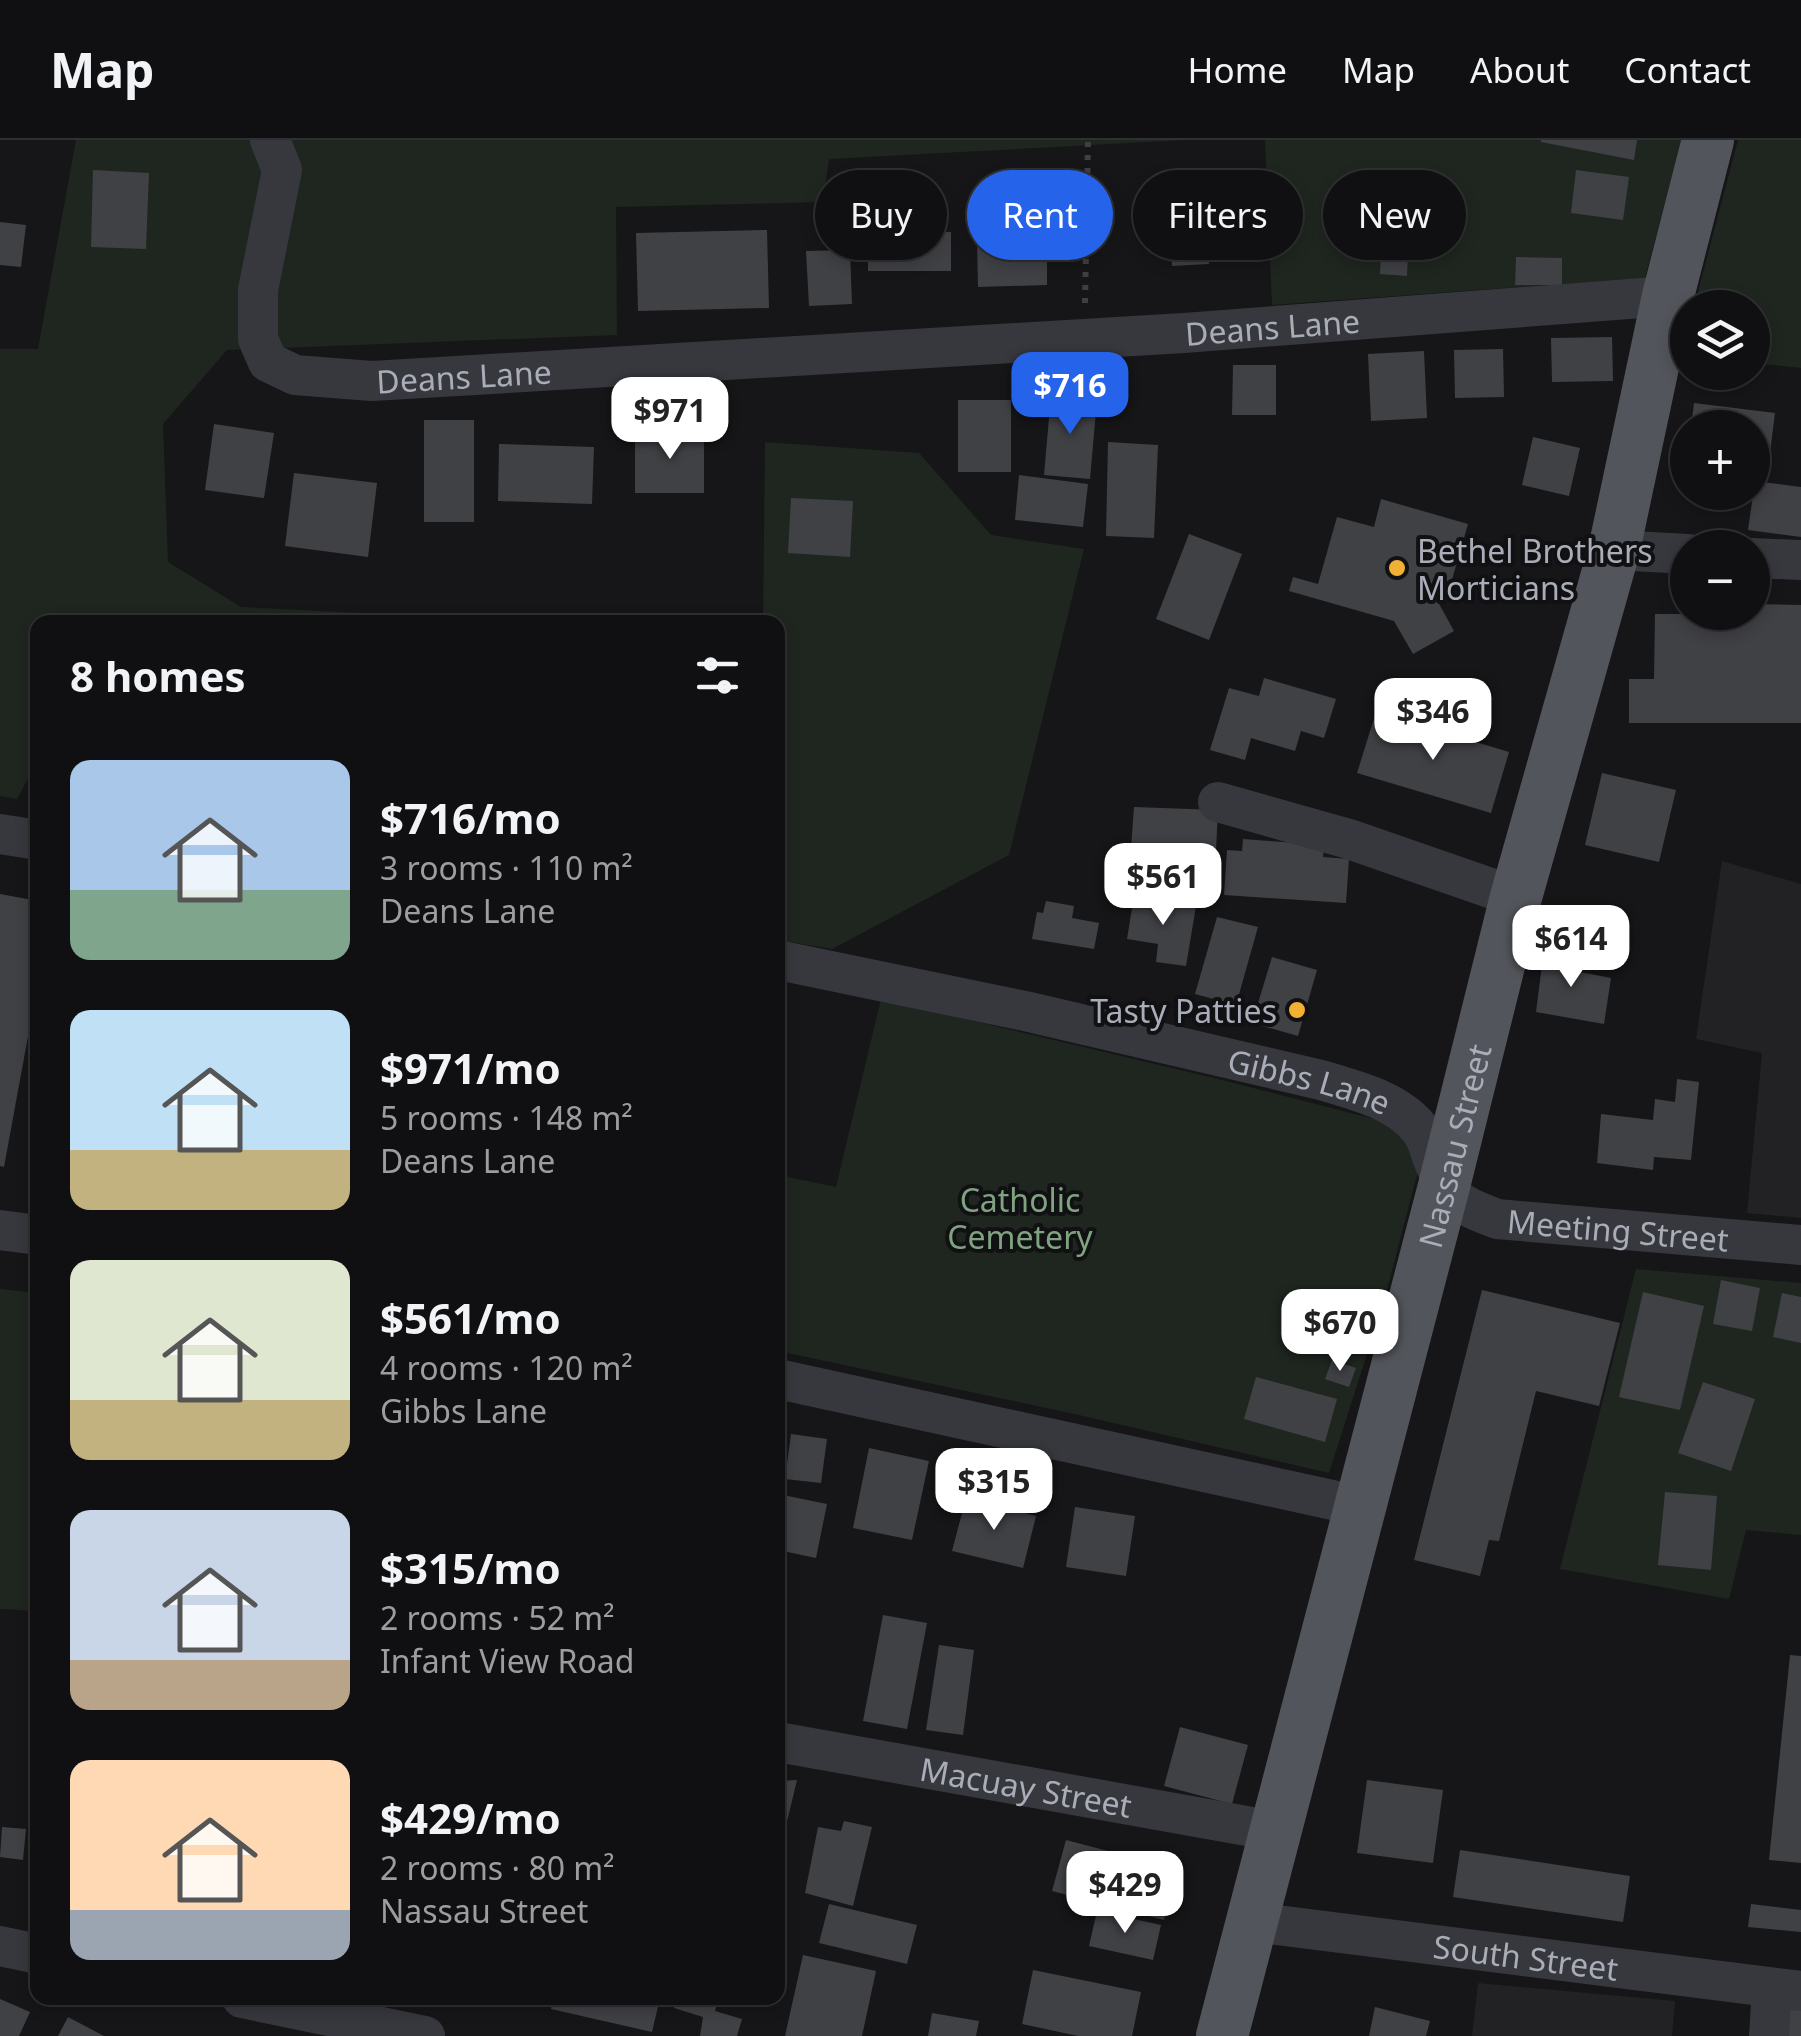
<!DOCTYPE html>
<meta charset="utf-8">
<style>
:root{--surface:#101012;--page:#1e1e20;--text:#f1f3f6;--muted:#9c9d9f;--line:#303032;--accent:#2563eb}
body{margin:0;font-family:"Noto Sans",sans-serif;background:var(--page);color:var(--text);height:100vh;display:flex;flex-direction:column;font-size:38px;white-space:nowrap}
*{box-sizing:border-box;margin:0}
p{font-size:32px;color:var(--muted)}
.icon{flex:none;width:55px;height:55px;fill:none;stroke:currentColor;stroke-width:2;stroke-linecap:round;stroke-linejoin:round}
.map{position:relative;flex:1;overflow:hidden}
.drawer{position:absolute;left:30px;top:475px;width:755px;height:1390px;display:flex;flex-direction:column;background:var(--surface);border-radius:20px;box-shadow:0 5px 15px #0003,0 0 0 2px var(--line)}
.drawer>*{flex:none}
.banner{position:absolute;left:815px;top:30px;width:835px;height:90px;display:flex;gap:20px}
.controls{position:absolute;left:1670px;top:150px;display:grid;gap:20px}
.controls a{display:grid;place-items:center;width:100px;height:100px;border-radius:50%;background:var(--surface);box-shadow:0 5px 15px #0003,0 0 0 2px var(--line);font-size:50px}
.price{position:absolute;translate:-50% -85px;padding:0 22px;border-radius:20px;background:#fff;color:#222;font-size:32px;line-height:65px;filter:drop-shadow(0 2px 5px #0008)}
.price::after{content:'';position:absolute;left:50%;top:60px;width:30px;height:22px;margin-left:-15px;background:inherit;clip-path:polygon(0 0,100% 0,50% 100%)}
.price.active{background:var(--accent);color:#fff}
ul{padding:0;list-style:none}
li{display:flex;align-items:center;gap:30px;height:250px;padding:0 40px}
li span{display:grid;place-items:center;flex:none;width:280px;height:200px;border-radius:20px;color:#555}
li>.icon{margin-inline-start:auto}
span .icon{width:120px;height:120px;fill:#fffc;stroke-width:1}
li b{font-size:42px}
h2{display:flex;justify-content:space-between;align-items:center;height:120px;padding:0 40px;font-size:42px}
.chip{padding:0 35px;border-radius:45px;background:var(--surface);box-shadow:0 5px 15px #0003,0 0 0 2px var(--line);font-size:35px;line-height:90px}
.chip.active{background:var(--accent);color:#fff}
header{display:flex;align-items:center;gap:60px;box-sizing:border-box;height:140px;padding:0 50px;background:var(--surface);border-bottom:2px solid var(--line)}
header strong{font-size:48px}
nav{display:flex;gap:55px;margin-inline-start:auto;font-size:35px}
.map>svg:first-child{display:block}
</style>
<header>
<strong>Map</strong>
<nav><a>Home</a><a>Map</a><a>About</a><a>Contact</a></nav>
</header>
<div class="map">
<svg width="1801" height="1896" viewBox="0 0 1801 1896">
<rect width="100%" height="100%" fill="#161618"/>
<!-- built -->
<g fill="#222225">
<path d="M 1722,721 L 1801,744 L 1801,1078 L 1747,1073 L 1762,913 L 1696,899 Z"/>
<path d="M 1478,1843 L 1675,1861 L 1672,1896 L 1472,1896 Z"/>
</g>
<!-- green -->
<g fill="#1e261f">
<path d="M 76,0 L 1184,0 L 829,19 L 823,62 L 616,67 L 617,195 L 227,210 L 163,284 L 168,422 L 241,467 L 543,482 L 38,482 L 37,622 L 17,659 L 0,656 L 0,209 L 38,209 Z"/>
<path d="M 1265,0 L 1682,0 L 1645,138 L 1272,165 Z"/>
<path d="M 1738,0 L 1801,0 L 1801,228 L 1753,223 L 1752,168 L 1694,167 Z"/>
<path d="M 765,302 L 919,313 L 991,395 L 1084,409 L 1009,715 L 832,809 L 778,800 L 778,482 L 763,482 Z"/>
<path d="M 881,859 L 1218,939 L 1401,986 L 1421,1020 L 1384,1161 L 1329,1333 L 1079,1275 L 778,1211 L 778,1035 L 836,1047 Z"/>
<path d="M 1636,1129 L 1801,1143 L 1801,1395 L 1746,1390 L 1729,1459 L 1560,1429 Z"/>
<path d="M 0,1149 L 37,1153 L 37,1471 L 0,1469 Z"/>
</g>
<!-- building -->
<g fill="#404145">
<path d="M 1541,0 L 1637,0 L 1634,20 L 1541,2 Z"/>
<path d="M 93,30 L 149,33 L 146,109 L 91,107 Z"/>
<path d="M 1576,30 L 1629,37 L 1623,80 L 1571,73 Z"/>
<path d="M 1042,35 L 1045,86 L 988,89 L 985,38 Z"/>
<path d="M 1207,54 L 1209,124 L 1172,126 L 1169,55 Z"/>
<path d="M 0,82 L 26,85 L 21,127 L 0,125 Z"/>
<path d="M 767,90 L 769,168 L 638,171 L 636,93 Z"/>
<path d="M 1382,91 L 1409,92 L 1407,136 L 1380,134 Z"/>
<rect x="868" y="92" width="83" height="39"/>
<path d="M 1047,102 L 1047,145 L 978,147 L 977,103 Z"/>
<path d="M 850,110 L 852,164 L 809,166 L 806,111 Z"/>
<path d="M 1516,117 L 1562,118 L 1562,145 L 1515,145 Z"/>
<path d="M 1612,197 L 1613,241 L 1552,242 L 1551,198 Z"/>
<path d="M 1503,209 L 1504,257 L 1455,258 L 1454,210 Z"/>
<path d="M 1424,211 L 1427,278 L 1371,281 L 1368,214 Z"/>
<path d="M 1233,225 L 1276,225 L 1276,275 L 1232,275 Z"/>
<path d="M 1051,255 L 1097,260 L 1090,339 L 1044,335 Z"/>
<rect x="958" y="260" width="53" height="72"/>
<path d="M 1694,263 L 1775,273 L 1768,329 L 1752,327 L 1752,288 L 1691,288 Z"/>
<rect x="424" y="280" width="50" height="102"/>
<path d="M 214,284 L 274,293 L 264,358 L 205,350 Z"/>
<rect x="635" y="291" width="69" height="62"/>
<path d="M 1533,297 L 1580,308 L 1569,356 L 1522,345 Z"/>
<path d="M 1108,302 L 1158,305 L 1154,398 L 1106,396 Z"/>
<path d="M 499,304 L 594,307 L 592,364 L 498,361 Z"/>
<path d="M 294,333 L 377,343 L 368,417 L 285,406 Z"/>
<path d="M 1019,335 L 1088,344 L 1083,387 L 1015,380 Z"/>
<path d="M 1755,341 L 1801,347 L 1801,397 L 1748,390 Z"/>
<path d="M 791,358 L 853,361 L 850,417 L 788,413 Z"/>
<path d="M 1381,359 L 1468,384 L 1451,443 L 1433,453 L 1454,491 L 1413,514 L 1394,481 L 1289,451 L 1293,437 L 1318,444 L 1337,377 L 1374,387 Z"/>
<path d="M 1189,394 L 1242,414 L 1209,500 L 1156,479 Z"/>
<path d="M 1752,464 L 1801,465 L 1801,583 L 1629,583 L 1629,539 L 1654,539 L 1655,474 L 1745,474 L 1752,472 Z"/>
<path d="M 1264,538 L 1336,559 L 1324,598 L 1301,591 L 1295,611 L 1251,598 L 1245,620 L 1210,610 L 1229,548 L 1259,556 Z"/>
<path d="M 1376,572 L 1509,612 L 1491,673 L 1357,633 Z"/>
<path d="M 1602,633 L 1676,650 L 1659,722 L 1585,705 Z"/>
<path d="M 1134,667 L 1218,670 L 1215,730 L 1130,723 Z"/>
<path d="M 1243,699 L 1324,705 L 1323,717 L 1349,719 L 1346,763 L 1224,755 L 1227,710 L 1242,711 Z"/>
<path d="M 0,754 L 38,761 L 38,842 L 4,1027 L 0,1026 Z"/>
<path d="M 1134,756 L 1196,766 L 1186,826 L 1156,822 L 1158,804 L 1127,799 Z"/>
<path d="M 1046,761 L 1074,766 L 1072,778 L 1099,783 L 1094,809 L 1032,799 L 1037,772 L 1043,773 Z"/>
<path d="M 1532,766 L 1616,775 L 1612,815 L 1573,811 L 1574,803 L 1528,798 Z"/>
<path d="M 1217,777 L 1258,787 L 1236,865 L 1195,854 Z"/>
<path d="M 1544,809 L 1578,815 L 1575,831 L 1611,838 L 1604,884 L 1536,872 Z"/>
<path d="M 1272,817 L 1317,830 L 1298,896 L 1252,883 Z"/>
<path d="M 1677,939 L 1699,942 L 1691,1020 L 1654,1017 L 1653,1030 L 1597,1023 L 1601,974 L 1653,980 L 1655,959 L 1675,962 Z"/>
<path d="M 1721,1140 L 1760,1148 L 1752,1191 L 1713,1184 Z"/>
<path d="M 1482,1150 L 1620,1183 L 1599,1266 L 1536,1251 L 1499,1401 L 1489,1400 L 1480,1436 L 1414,1420 Z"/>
<path d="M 1643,1152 L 1704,1166 L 1680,1270 L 1619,1257 Z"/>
<path d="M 1782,1153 L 1801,1157 L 1801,1203 L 1773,1197 Z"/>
<path d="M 1320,1156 L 1354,1166 L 1343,1206 L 1309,1196 Z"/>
<path d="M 1332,1220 L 1356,1228 L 1349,1247 L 1325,1239 Z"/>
<path d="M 1256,1237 L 1337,1259 L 1325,1302 L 1244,1279 Z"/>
<path d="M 1703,1242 L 1755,1259 L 1731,1331 L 1678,1313 Z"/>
<path d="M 791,1294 L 827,1299 L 821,1343 L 785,1339 Z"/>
<path d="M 869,1308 L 929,1321 L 912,1400 L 853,1388 Z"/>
<path d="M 1665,1352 L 1717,1356 L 1711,1430 L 1658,1425 Z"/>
<path d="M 778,1354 L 827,1364 L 816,1418 L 778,1410 Z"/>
<path d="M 966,1358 L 1036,1376 L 1023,1428 L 952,1411 Z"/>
<path d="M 1075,1367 L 1135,1376 L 1126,1436 L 1066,1427 Z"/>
<path d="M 883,1475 L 927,1483 L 907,1589 L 863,1581 Z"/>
<path d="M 939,1505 L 974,1510 L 963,1595 L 926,1590 Z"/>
<path d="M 1790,1515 L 1801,1516 L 1801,1723 L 1769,1720 Z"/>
<path d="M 1180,1587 L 1248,1605 L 1232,1664 L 1164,1646 Z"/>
<path d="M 797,1640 L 779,1715 L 778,1715 L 778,1641 Z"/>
<path d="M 1367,1640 L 1443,1650 L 1433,1723 L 1357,1713 Z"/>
<path d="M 844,1681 L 872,1687 L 853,1766 L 805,1753 L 818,1687 L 841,1691 Z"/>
<path d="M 2,1687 L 26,1689 L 23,1720 L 0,1717 Z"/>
<path d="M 1066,1700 L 1177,1729 L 1164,1780 L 1052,1751 Z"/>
<path d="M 1460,1710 L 1630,1736 L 1623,1782 L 1453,1757 Z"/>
<path d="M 829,1764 L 917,1785 L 907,1824 L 819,1803 Z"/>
<path d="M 1751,1764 L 1801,1770 L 1801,1792 L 1748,1787 Z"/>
<path d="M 1097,1771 L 1161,1785 L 1153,1820 L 1089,1806 Z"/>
<path d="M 803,1815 L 876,1831 L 862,1896 L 785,1896 Z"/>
<path d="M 1033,1830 L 1141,1852 L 1132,1896 L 1078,1896 L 1022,1884 Z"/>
<path d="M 1784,1857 L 1801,1858 L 1801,1896 L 1782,1896 Z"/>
<path d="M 553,1858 L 660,1858 L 652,1892 L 551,1869 Z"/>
<path d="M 676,1858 L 718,1858 L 715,1871 L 742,1879 L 737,1896 L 700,1896 L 703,1877 L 674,1868 Z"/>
<path d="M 0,1859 L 30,1872 L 19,1896 L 0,1896 Z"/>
<path d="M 1375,1867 L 1430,1881 L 1426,1896 L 1369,1896 Z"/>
<path d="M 932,1873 L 979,1881 L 976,1896 L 928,1896 Z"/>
<path d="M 68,1877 L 104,1896 L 58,1896 Z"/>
</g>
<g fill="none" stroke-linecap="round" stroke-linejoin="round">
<!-- path -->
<path stroke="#3d3f44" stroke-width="6" stroke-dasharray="5 8" stroke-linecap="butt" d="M 1085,163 L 1088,0"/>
<!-- minor -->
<g stroke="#37383d" stroke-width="40">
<path id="s1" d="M 270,0 L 282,30 L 258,150 L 258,199 L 268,222 L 295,235 L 372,241 L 1184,193 L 1668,156"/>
<path d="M 1614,410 L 1688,414"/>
<path d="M 1752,418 L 1801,420"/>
<path d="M 1218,662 L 1349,699 L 1516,757"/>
<path d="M 0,694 L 38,700"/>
<path id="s2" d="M 778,820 L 1025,871 L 1321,940 C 1355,950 1396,960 1419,988 C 1426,996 1429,1007 1432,1017 C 1449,1060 1454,1062 1497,1079 L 1801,1105"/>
<path d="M 0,1090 L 38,1095"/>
<path d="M 778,1239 L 1360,1366"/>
<path id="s3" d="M 778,1602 L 1275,1691"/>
<path id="s4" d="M 1253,1782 L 1801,1851"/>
<path d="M 0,1806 L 38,1814"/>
<path d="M 242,1858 L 425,1896"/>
<path d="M 1769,1896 L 1772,1848"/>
</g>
<!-- major -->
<path stroke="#53555c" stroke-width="52" id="s5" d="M 1222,1896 L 1444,1046 L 1516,757 L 1614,410 L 1668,156 L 1708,0"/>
</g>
<!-- markers -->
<g fill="#f2b134" stroke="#111113" stroke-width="4">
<circle cx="1397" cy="428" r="10"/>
<circle cx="1297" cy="870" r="10"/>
</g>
<g text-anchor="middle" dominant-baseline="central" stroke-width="8" stroke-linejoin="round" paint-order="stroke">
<!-- street labels -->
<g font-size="32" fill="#a8adb8" stroke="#111113">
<text stroke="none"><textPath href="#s1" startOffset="1238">Deans Lane</textPath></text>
<text stroke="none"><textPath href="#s1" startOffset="428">Deans Lane</textPath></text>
<text stroke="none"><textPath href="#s2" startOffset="545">Gibbs Lane</textPath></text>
<text stroke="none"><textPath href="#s5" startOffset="920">Nassau Street</textPath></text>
<text stroke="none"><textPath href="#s2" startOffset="915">Meeting Street</textPath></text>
<text stroke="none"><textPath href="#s3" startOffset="252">Macuay Street</textPath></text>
<text stroke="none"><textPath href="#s4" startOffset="275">South Street</textPath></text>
</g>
<!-- poi labels -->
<g font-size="32" fill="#a8adb8" stroke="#111113" text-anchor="start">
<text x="1417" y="410">Bethel Brothers<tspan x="1417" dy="37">Morticians</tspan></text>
<text x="1277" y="870" text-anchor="end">Tasty Patties</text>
</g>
<!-- park labels -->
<g font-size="32" fill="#7fa381" stroke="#111113">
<text x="1020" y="1059">Catholic<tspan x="1020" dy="37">Cemetery</tspan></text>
</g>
</g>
</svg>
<div class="controls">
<a><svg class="icon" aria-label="layers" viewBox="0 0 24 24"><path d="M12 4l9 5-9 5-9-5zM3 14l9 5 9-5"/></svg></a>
<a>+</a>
<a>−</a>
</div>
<b class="price active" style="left:1070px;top:297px">$716</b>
<b class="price" style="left:670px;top:322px">$971</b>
<b class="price" style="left:1433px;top:623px">$346</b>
<b class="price" style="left:1163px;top:788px">$561</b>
<b class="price" style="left:1571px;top:850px">$614</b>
<b class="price" style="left:1340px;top:1234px">$670</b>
<b class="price" style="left:994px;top:1393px">$315</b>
<b class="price" style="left:1125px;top:1796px">$429</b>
<div class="banner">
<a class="chip">Buy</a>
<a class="chip active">Rent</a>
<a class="chip">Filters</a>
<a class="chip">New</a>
</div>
<section class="drawer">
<h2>8 homes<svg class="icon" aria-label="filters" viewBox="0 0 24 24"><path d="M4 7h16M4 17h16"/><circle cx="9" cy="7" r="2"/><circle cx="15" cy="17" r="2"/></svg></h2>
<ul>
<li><span style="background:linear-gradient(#a9c7e8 65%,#7fa58c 0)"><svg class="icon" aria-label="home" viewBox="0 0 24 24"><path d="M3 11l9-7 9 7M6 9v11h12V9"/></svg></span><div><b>$716/mo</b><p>3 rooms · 110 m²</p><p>Deans Lane</p></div></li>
<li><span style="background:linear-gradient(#bfe0f5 70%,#c2b280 0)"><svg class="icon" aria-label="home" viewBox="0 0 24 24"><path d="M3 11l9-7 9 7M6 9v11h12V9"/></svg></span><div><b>$971/mo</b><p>5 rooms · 148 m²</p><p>Deans Lane</p></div></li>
<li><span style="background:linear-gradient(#dfe7d0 70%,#c2b280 0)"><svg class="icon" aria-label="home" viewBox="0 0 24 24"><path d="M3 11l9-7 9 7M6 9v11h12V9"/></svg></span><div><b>$561/mo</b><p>4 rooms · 120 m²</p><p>Gibbs Lane</p></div></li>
<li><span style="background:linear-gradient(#c9d6e8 75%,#b9a48a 0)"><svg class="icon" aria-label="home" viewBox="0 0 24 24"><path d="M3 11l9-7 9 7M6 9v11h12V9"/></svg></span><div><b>$315/mo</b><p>2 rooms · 52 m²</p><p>Infant View Road</p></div></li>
<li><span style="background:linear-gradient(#ffd9b3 75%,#9aa5b1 0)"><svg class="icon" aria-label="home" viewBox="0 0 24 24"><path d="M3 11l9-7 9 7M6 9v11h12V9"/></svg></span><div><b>$429/mo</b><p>2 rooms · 80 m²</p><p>Nassau Street</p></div></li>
</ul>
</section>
</div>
